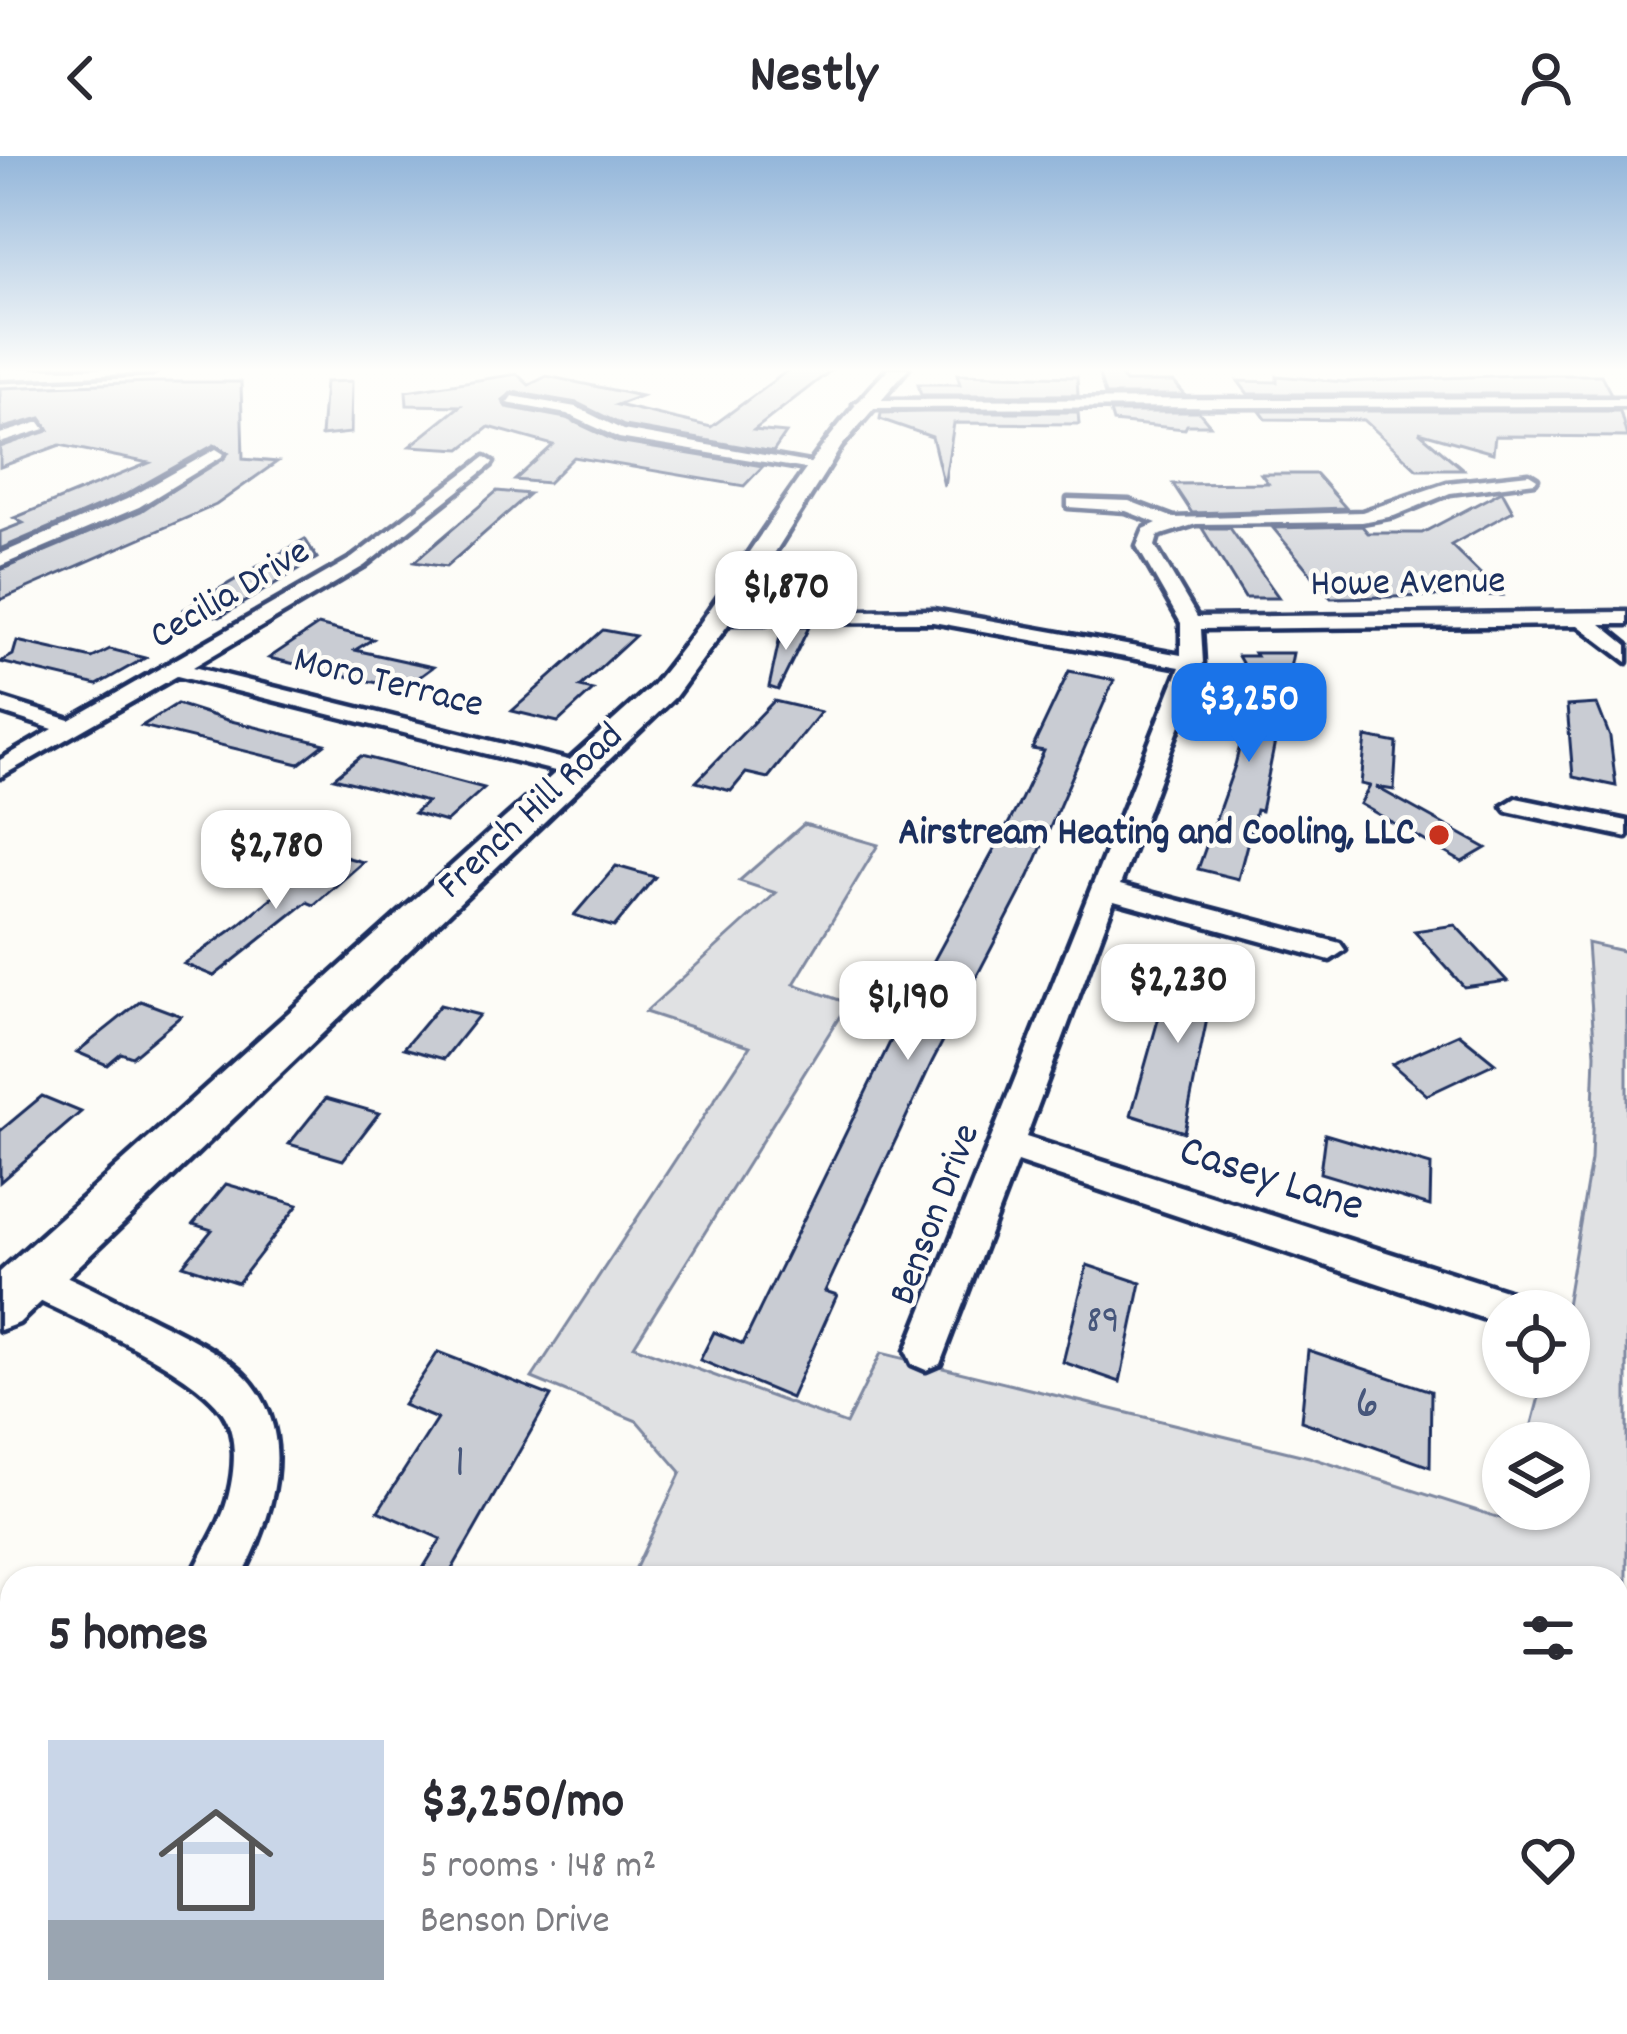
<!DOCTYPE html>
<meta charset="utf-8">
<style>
:root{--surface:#fff;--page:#f2f2f3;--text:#2b2b33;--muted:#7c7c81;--line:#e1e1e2;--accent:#1a73e8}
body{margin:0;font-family:Dekko,sans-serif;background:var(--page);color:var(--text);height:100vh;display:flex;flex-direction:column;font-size:45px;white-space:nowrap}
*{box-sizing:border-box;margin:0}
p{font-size:39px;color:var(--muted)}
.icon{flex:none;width:66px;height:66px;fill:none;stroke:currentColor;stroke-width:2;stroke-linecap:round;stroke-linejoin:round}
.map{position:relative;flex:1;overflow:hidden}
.side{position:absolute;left:0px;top:1410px;width:1629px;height:468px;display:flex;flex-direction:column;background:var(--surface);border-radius:36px 36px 0 0;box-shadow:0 3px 9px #0004}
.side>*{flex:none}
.buttons{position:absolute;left:1482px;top:1134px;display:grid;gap:24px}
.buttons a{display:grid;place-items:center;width:108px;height:108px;border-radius:50%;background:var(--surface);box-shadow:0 3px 9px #0004;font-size:60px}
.price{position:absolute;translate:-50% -102px;padding:0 27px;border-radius:24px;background:#fff;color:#222;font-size:39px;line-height:78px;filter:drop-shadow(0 3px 6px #0008)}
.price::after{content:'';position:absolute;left:50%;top:72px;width:36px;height:27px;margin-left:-18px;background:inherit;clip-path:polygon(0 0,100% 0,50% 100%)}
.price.on{background:var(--accent);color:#fff}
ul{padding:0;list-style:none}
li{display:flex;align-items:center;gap:36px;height:300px;padding:0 48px}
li+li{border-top:3px solid var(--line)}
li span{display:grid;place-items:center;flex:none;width:336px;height:240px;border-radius:0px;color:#555}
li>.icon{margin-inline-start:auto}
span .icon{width:144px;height:144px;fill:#fffc;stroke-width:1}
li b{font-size:51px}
h2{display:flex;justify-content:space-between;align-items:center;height:144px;padding:0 48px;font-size:51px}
header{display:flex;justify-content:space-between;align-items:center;height:156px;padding:0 48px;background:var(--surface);font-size:54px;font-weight:800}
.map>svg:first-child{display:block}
</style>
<header><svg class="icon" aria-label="back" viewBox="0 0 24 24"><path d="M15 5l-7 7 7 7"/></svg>Nestly<svg class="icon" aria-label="person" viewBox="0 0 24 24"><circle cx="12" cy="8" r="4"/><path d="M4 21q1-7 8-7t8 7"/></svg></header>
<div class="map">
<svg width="1627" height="1878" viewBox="0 0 1627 1878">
<rect width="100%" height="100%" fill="#fdfcf7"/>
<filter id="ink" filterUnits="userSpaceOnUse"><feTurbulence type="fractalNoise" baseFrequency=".00833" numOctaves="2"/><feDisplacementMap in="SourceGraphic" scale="24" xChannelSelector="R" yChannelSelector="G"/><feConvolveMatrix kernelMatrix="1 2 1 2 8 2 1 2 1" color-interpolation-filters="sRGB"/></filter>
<g filter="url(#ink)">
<!-- green -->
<path fill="#e0e1e3" stroke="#7e88a0" stroke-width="3" d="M 804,668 L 878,689 L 794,828 L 848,847 L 634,1190 L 846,1268 L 881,1197 L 1309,1301 L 1506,1364 L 1510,1353 L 1569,1353 L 1569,1287 L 1527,1287 L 1539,1241 L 1554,1221 L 1569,1221 L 1569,1155 L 1565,1155 L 1591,1004 L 1595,898 L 1587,787 L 1627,796 L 1627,1878 L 1554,1878 L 1547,1866 L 1617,1866 L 1617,1422 L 631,1422 L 681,1316 L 637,1265 L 532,1222 L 750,890 L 645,856 L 776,737 L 739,725 Z"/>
<!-- building -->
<g fill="#c9ccd3" stroke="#1b2f5e" stroke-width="3">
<path d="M 791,212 L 834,212 L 754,274 L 786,277 L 773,296 L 624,270 L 577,247 L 513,236 L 503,244 L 506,251 L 566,262 L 618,286 L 763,310 L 744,330 L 574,301 L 548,327 L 515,324 L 553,289 L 489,271 L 461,293 L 410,290 L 460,250 L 407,249 L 406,235 L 517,218 L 529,229 L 547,220 L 641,240 L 617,249 L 711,271 Z"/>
<path d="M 1097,212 L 1115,212 L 1125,226 L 1174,226 L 1185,239 L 1105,239 Z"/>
<path d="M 957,218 L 1077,221 L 1078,239 L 921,239 L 918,228 L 960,228 Z"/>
<path d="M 1517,219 L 1601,219 L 1611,238 L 1248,238 L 1238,225 L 1277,226 L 1277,220 L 1344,226 Z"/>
<path d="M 352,225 L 351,277 L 321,280 L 325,226 Z"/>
<path d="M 151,226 L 241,226 L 243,303 L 277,306 L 216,349 L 0,444 L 0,414 L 141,355 L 228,297 L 214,289 L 125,339 L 0,393 L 0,376 L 23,367 L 14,362 L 149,307 L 60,289 L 0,311 L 0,291 L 49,274 L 41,262 L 0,273 L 0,232 Z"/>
<path d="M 1260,255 L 1620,255 L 1627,281 L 1495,280 L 1493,297 L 1419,276 L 1463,313 L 1417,313 L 1364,264 L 1266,263 Z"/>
<path d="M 925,256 L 1078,256 L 1079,268 L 954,267 L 944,330 L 932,281 L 880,263 L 881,257 Z"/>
<path d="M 1110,256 L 1199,256 L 1210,269 L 1187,269 L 1185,273 L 1113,266 Z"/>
<path d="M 1261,318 L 1316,318 L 1346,352 L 1192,357 L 1173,328 L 1268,327 Z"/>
<path d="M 497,335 L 529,338 L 446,411 L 414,406 Z"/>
<path d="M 1502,335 L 1513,355 L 1451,389 L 1502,439 L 1331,442 L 1273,372 L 1362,370 L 1368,377 L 1422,377 Z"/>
<path d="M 1202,372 L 1230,372 L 1279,442 L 1245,442 Z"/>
<path d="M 305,383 L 317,402 L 220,461 L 185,453 Z"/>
<path d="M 825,414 L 851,416 L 840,440 L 825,438 L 819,451 L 791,451 L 808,418 L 822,420 Z"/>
<path d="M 318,469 L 373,483 L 355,494 L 433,511 L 403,533 L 269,502 Z"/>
<path d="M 782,471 L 809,471 L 778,534 L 769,531 Z"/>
<path d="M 603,474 L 635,480 L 580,531 L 593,534 L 558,566 L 512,555 Z"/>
<path d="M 17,485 L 92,502 L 110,493 L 145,502 L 97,529 L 0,506 L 13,499 Z"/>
<path d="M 1254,497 L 1293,497 L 1261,655 L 1256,654 L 1238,723 L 1198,713 L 1235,609 L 1255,529 L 1238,500 L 1256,500 Z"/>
<path d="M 1069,515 L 1114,524 L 1029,720 L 932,906 L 825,1135 L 837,1139 L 791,1242 L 700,1204 L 714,1176 L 743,1188 L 895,876 L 1019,648 L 1044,595 L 1032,593 Z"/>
<path d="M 774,545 L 821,556 L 768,622 L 746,617 L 731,635 L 696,626 Z"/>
<path d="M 177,548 L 227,564 L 325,588 L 299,608 L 142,570 Z"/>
<path d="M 1597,548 L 1610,581 L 1616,630 L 1573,621 L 1567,550 Z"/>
<path d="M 1366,581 L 1397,587 L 1394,634 L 1376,631 L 1486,692 L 1462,706 L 1360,648 L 1370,630 L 1361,628 Z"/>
<path d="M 361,600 L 435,619 L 484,632 L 446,666 L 414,657 L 427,646 L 334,622 Z"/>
<path d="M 327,696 L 363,706 L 314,749 L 307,746 L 214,820 L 184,808 L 240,768 Z"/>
<path d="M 616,710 L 655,721 L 614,771 L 574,759 Z"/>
<path d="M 1455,769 L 1507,825 L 1464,831 L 1414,775 Z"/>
<path d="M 1174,808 L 1232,823 L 1226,852 L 1210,848 L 1184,976 L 1131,959 Z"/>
<path d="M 141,845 L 181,860 L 132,901 L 121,897 L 107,909 L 77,896 Z"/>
<path d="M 440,849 L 479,859 L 444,903 L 404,892 Z"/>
<path d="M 1459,878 L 1495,907 L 1427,939 L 1392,908 Z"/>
<path d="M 42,940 L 81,956 L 0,1026 L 0,975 Z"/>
<path d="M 326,942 L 379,957 L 343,1004 L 289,988 Z"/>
<path d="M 1325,978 L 1431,1009 L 1430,1050 L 1320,1017 Z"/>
<path d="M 226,1028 L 298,1049 L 238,1127 L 183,1109 L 212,1074 L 193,1068 Z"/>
<path d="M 1087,1109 L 1141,1127 L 1120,1226 L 1063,1206 Z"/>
<path d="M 1308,1194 L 1431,1235 L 1430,1311 L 1301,1265 Z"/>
<path d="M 438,1196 L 551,1240 L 447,1422 L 417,1422 L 441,1383 L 378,1355 L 437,1263 L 403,1249 Z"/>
</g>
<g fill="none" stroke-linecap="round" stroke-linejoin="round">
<!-- street casing -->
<g stroke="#1b2f5e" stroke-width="9">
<g id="street">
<path d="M 512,240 L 576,251 L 623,274 L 826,310 L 818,315 L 619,282 L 567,258 L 507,247 Z"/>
<path d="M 1627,242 L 1627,250 L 861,252 L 854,248 L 861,244 Z"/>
<path d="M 40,266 L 45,273 L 0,287 L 0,278 Z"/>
<path d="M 216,293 L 224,298 L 221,301 L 139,351 L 0,410 L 0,398 L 127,343 Z"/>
<path d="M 485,301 L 493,306 L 491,309 L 364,410 L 193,511 L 588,609 L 588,619 L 579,621 L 177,520 L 0,621 L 0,604 L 53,573 L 0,556 L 0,542 L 70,564 L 352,402 Z"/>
<path d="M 1529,318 L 1537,323 L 1535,326 L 1450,337 L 1394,360 L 1362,366 L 1196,368 L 1158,380 L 1155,390 L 1197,461 L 1627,456 L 1627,468 L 1601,468 L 1627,489 L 1627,506 L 1578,469 L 1201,473 L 1203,507 L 1120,729 L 1340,787 L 1345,794 L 1330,804 L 1114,745 L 1026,981 L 1505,1134 L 1519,1140 L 1523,1155 L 1503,1155 L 1503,1169 L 1017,1006 L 940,1208 L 926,1214 L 912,1208 L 906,1195 L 1180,511 L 933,466 L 721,467 L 714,465 L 714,457 L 933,454 L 1181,499 L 1181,467 L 1137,390 L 1144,373 L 1157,367 L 1126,355 L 1068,351 L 1068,343 L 1129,345 L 1174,362 L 1362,356 L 1447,327 Z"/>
<path d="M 1516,642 L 1627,665 L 1627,681 L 1507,655 L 1503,650 Z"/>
<path d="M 30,1105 C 70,1120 109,1141 147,1160 C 180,1177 222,1195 248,1223 C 299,1280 272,1364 241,1422 L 191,1422 C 203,1393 222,1369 229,1338 C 235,1313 238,1279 223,1257 C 192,1211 68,1160 17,1134 L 11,1122 L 17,1110 Z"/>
<path d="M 12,1683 L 12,1749 L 0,1754 L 0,1688 Z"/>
</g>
</g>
<!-- secondary casing -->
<g stroke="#1b2f5e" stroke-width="9">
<g id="secondary">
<path d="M 161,212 L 152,217 L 0,223 L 0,213 Z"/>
<path d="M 889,212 L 908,212 L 841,291 L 738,455 L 675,541 L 19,1167 L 0,1174 L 0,1116 L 653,529 C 737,427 797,307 889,212 Z"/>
</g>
</g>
<!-- street -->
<use href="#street" fill="#fdfcf7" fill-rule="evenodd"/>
<!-- secondary -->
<use href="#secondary" fill="#fdfcf7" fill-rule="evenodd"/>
</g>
</g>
<!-- sky -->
<linearGradient id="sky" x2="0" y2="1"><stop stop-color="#93b6da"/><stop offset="0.45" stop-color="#fefefb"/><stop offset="1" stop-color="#fefefb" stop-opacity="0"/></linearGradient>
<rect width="1627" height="475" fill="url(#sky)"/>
<!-- markers -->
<circle fill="#c8321e" stroke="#fdfcf7" stroke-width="4.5" cx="1439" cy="679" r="12"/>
<g text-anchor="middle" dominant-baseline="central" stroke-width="9" stroke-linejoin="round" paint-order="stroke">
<!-- far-street labels -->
<g font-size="39" fill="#1b2f5e" stroke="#fdfcf7">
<text transform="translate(1408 429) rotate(-1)">Howe Avenue</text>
<text transform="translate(231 440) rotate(-31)">Cecilia Drive</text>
<text transform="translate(388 529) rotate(14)">Moro Terrace</text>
<text transform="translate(532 657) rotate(-43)">French Hill Road</text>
<text transform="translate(937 1059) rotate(-69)">Benson Drive</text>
</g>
<!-- far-poi labels -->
<g font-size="39" font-weight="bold" fill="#1b2f5e" stroke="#fdfcf7" text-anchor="end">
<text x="1415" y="679">Airstream Heating and Cooling, LLC</text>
</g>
<!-- number labels -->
<g font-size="39" fill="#46567b">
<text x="1103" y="1167">89</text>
</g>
<!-- street labels -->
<g font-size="45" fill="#1b2f5e" stroke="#fdfcf7">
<text transform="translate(1271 1025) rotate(18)">Casey Lane</text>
</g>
<!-- near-number labels -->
<g font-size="48" fill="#46567b">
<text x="1367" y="1250">6</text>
<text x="460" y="1309">1</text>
</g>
</g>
</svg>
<div class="buttons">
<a><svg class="icon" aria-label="locate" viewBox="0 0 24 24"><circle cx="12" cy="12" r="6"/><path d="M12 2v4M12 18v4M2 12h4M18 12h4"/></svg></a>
<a><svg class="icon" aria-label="layers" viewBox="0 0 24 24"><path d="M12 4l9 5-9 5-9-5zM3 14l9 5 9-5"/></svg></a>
</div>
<b class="price" style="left:786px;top:497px">$1,870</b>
<b class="price on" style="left:1249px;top:609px">$3,250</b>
<b class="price" style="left:276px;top:756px">$2,780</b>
<b class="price" style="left:1178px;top:890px">$2,230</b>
<b class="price" style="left:908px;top:907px">$1,190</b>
<section class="side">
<h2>5 homes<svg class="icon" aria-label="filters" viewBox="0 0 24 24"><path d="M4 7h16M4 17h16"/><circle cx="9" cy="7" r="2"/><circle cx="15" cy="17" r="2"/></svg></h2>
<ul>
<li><span style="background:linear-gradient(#c9d6e8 75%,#9aa5b1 0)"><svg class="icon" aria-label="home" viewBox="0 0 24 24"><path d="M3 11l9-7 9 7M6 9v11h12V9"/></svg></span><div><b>$3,250/mo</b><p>5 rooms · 148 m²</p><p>Benson Drive</p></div><svg class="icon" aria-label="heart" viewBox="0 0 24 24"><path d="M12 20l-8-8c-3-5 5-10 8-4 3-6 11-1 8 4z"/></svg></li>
</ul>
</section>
</div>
